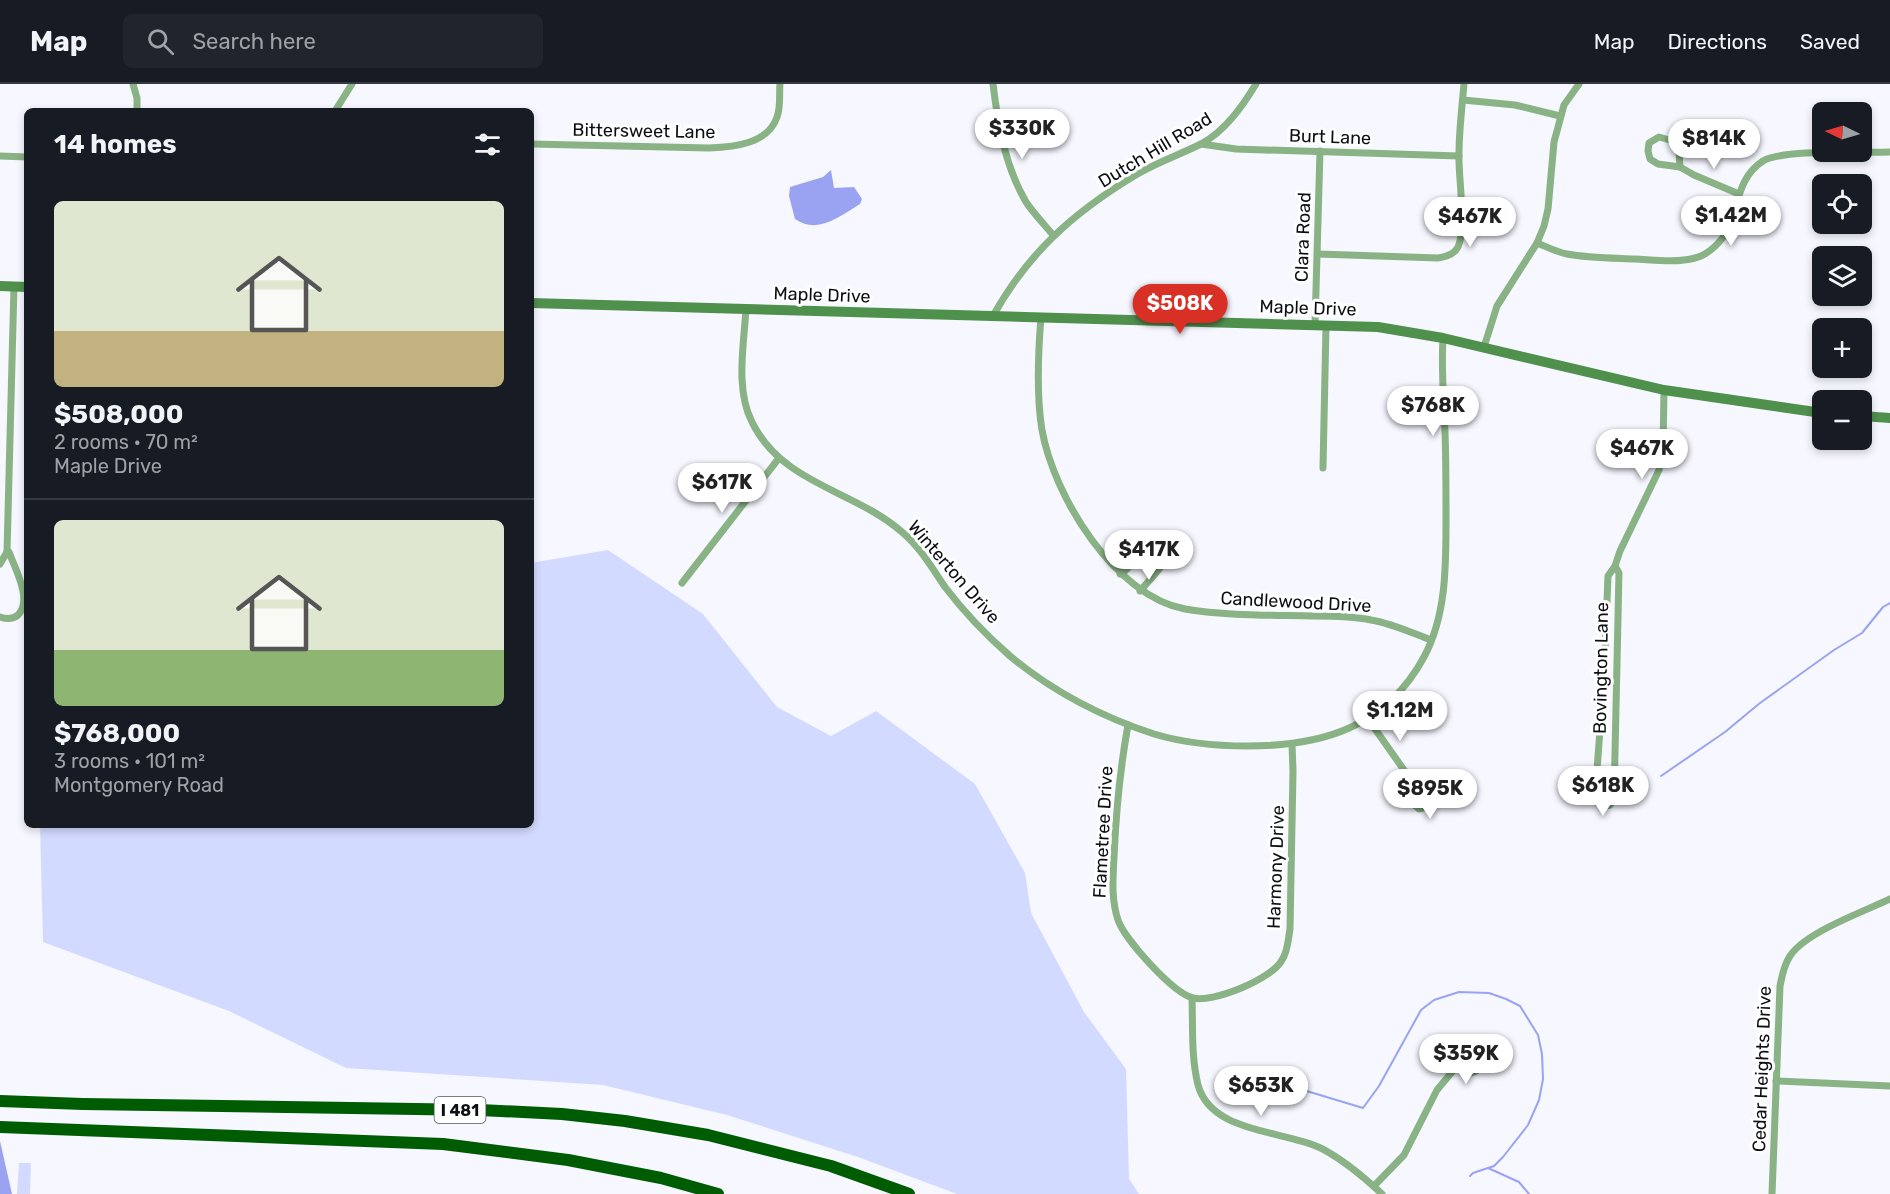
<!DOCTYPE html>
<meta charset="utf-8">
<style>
:root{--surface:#171b24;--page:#20242c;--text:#f1f3f6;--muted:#9ea1a6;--line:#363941;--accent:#d93025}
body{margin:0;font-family:Rubik,sans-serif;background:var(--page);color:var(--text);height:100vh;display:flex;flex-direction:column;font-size:22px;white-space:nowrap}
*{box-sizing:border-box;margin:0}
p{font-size:20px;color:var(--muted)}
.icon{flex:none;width:33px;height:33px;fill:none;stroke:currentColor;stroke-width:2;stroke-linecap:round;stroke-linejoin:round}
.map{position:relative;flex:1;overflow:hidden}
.drawer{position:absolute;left:24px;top:24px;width:510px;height:720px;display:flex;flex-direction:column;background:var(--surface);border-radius:9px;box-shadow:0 3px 9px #0003}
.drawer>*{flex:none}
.needle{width:39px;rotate:275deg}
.controls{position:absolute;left:1812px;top:18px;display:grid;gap:12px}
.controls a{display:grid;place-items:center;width:60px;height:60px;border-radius:9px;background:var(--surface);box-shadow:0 3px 9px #0003;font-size:30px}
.price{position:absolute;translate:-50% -51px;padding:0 14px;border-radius:21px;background:#fff;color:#222;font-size:20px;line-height:39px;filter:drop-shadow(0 2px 3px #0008)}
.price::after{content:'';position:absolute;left:50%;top:36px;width:18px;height:14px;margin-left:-9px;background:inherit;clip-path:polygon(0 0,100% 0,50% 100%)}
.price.active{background:var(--accent);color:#fff}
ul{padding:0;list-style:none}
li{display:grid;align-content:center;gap:12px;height:318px;padding:0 30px}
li+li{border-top:2px solid var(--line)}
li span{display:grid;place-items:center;height:186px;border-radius:9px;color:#555}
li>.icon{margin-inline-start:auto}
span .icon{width:108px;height:108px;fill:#fffc;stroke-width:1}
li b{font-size:26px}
h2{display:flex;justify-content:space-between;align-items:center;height:72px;padding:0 30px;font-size:26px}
header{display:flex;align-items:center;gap:36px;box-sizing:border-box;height:84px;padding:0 30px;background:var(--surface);border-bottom:2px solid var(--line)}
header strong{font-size:28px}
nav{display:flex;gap:33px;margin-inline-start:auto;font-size:21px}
.search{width:420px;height:54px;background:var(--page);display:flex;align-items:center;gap:15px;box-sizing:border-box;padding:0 21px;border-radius:9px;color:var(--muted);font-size:22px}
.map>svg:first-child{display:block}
</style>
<header>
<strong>Map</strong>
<div class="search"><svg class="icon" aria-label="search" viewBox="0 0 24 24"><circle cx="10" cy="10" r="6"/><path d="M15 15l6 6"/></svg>Search here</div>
<nav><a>Map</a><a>Directions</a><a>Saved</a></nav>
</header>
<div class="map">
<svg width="1890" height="1110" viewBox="0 0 1890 1110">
<rect width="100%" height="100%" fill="#f6f7ff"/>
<!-- green -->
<g fill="#d3daff">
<path d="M 608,466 L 703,530 L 777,623 L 831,652 L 876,627 L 975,700 L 1025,789 L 1031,829 L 1084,928 L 1126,985 L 1129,1095 L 1139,1110 L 957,1110 L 858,1073 L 727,1031 L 603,1001 L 346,984 L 229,927 L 43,858 L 40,741 L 531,741 L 531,479 Z"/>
<path d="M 19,1079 L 31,1079 L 30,1110 L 17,1110 Z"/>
</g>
<!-- water -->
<g fill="#9aa3f2">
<path d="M 831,86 L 834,104 L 854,103 L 862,115 L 860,120 C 840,132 818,151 795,135 L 789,112 L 790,103 L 823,93 Z"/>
<path d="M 0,1057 L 12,1110 L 0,1110 Z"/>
</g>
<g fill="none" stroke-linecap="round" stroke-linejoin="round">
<!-- stream -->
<g stroke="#9aa3f2" stroke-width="2">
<path d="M 1661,692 L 1725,648 L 1760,619 L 1834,566 L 1862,549 L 1883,523 L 1890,519"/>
<path d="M 1290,1002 L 1363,1024 L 1379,1002 L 1421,926 L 1434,916 L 1459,908 L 1489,909 L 1506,915 L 1520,922 L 1538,951 L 1542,970 L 1543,995 L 1539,1016 L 1528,1041 L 1503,1073 L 1494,1082 L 1488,1084"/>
<path d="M 1470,1092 L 1473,1089 L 1488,1084 L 1519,1098 L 1529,1110"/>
</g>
<!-- street -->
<g stroke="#89b285" stroke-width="7">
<path d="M 133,0 L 137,14 L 137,27"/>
<path d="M 993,0 C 998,41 1005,82 1026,118 C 1034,130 1044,140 1053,151"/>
<path d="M 1463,16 L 1515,21 L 1560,32"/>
<path d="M 335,27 L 352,0"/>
<path d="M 1659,53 L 1673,57 L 1679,68 L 1680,83 L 1658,80 L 1650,75 L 1648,67 L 1649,59 Z"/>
<path d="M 531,60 L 709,64 C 734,63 768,60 777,33 C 781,23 779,10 780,0"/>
<path d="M 1201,60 L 1236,65 L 1459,72"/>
<path d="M 0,72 L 27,73"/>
<path d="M 1680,83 L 1694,91 L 1739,110"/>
<path d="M 1537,159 C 1547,163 1557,168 1567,170 C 1589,174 1613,174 1635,175 C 1655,176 1676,179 1695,174 C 1708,171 1723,157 1728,144 C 1739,120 1738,93 1763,77 C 1783,65 1863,69 1890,68"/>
<path d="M 1318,170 L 1438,174 C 1445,173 1454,171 1458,163 C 1467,144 1458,92 1459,70 C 1459,47 1462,23 1464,0"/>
<path d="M 746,225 C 744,260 735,305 752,338 C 782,400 854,406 902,448 C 920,463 932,484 945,503 C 964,528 986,551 1010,572 C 1052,607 1102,633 1154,650 C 1184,659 1217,662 1248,662 C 1323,662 1386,643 1424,573 C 1447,530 1446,479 1446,431 C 1446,403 1446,376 1445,348 C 1444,316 1441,286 1443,254"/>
<path d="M 993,232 C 1028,169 1073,129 1134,92 C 1155,79 1179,71 1201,60 C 1225,47 1242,23 1256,0"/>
<path d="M 1041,233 C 1038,270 1036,310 1042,346 C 1054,413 1115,512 1185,525 C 1227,532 1270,531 1312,532 C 1332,532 1352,532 1371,536 C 1391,539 1412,549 1431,556"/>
<path d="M 1315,241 L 1320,67"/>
<path d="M 1484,263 L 1497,222 L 1537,159 L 1544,142 L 1548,125 L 1554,58 L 1564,21 L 1579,0"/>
<path d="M 1323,384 L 1326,241"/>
<path d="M 7,468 L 14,202"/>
<path d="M 0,480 L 7,468 L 9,468 C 15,485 33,516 18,531 C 12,536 6,535 0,533"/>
<path d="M 1615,482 L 1619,489 L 1614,714 L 1610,721 L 1606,722 L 1598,719 L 1595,712 L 1604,593 L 1608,492 L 1615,482 L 1620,467 L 1659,386 L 1663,366 L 1664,306"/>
<path d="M 1120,490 L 1126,486 L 1156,452 L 1163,452 L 1171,456 C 1176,471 1150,495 1140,507"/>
<path d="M 682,499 L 779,374"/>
<path d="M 1368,635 L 1411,696"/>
<path d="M 1128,641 C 1120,685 1116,728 1114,773 C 1113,794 1111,815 1118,836 C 1125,856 1173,909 1193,914 C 1213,919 1272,895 1282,876 C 1288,867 1288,856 1290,845 L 1293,687 L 1292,660"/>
<path d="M 1414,694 L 1422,694 C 1432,701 1434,711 1430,722 L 1419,725 C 1409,717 1404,703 1414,694 Z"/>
<path d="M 1192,914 C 1193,942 1191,973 1198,1001 C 1212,1052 1290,1045 1328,1068 C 1347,1079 1366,1095 1382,1110"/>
<path d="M 1776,997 L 1890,1002"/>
<path d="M 1374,1102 L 1404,1071 L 1437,1006 L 1457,982 L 1461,986 L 1471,989 C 1494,983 1486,953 1463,959 L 1455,966 L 1454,977 L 1457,982"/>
<path d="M 1772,1110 L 1780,902 C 1782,891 1784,881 1790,872 C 1806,848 1863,828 1890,815"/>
</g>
<!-- secondary -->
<g stroke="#50904d" stroke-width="10">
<path d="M 0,202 L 27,203"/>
<path d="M 531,219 L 1378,243 L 1443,254 L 1664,306 L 1822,329"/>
<path d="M 1862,332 L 1890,334"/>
</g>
<!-- highway -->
<g stroke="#005c02" stroke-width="12">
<path d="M 0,1017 L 83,1020 L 480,1026 L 562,1030 L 625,1037 L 708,1051 L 831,1082 L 909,1110"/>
<path d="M 0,1043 L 443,1060 L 568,1076 L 661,1094 L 718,1110"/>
</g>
</g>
<g text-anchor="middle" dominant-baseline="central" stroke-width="6" stroke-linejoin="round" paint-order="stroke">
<!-- shield labels -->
<rect fill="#fff" stroke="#56575b" stroke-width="1.5" x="434.5" y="1013" width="51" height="26" rx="4.5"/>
<g font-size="16" font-weight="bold" fill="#0e0f15">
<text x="460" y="1026">I 481</text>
</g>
<!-- street labels -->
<g font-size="18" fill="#0e0f15" stroke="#fff">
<text transform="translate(644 47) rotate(1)">Bittersweet Lane</text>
<text transform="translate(1330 53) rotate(2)">Burt Lane</text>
<text transform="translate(1155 66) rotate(-31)">Dutch Hill Road</text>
<text transform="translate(1303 153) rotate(-88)">Clara Road</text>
<text transform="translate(822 211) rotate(2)">Maple Drive</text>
<text transform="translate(1308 224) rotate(2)">Maple Drive</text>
<text transform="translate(954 488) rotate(49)">Winterton Drive</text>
<text transform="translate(1296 518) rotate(3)">Candlewood Drive</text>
<text transform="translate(1601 584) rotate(-89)">Bovington Lane</text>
<text transform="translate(1103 748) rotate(-87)">Flametree Drive</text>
<text transform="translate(1276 783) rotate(-88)">Harmony Drive</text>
<text transform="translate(1762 985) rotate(-88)">Cedar Heights Drive</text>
</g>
</g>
</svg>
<div class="controls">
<a><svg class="needle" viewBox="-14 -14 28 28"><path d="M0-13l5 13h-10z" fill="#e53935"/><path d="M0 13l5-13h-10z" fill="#9ea1a6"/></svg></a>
<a><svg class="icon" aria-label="locate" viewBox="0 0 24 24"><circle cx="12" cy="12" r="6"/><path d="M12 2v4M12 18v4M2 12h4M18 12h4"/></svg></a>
<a><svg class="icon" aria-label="layers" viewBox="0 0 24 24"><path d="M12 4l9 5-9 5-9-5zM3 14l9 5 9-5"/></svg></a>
<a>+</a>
<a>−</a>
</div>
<b class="price" style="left:1022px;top:76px">$330K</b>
<b class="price" style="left:1714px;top:86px">$814K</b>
<b class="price" style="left:1731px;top:163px">$1.42M</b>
<b class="price" style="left:1470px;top:164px">$467K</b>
<b class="price active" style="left:1180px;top:251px">$508K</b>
<b class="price" style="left:1433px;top:353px">$768K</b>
<b class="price" style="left:1642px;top:396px">$467K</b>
<b class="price" style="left:722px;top:430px">$617K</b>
<b class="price" style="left:1149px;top:497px">$417K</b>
<b class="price" style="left:1400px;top:658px">$1.12M</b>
<b class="price" style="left:1603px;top:733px">$618K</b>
<b class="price" style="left:1430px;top:736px">$895K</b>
<b class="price" style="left:1466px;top:1001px">$359K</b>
<b class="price" style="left:1261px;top:1033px">$653K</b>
<section class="drawer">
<h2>14 homes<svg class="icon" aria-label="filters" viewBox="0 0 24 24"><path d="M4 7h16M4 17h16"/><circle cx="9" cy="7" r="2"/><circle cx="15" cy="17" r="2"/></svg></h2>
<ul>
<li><span style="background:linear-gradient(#dfe7d0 70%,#c2b280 0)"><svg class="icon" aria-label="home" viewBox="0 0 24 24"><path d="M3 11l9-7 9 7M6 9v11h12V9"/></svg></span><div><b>$508,000</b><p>2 rooms · 70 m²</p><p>Maple Drive</p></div></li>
<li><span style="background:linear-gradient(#dfe7d0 70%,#8fb573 0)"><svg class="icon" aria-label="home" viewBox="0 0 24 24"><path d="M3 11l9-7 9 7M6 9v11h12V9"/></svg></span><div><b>$768,000</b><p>3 rooms · 101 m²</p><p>Montgomery Road</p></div></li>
</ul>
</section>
</div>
